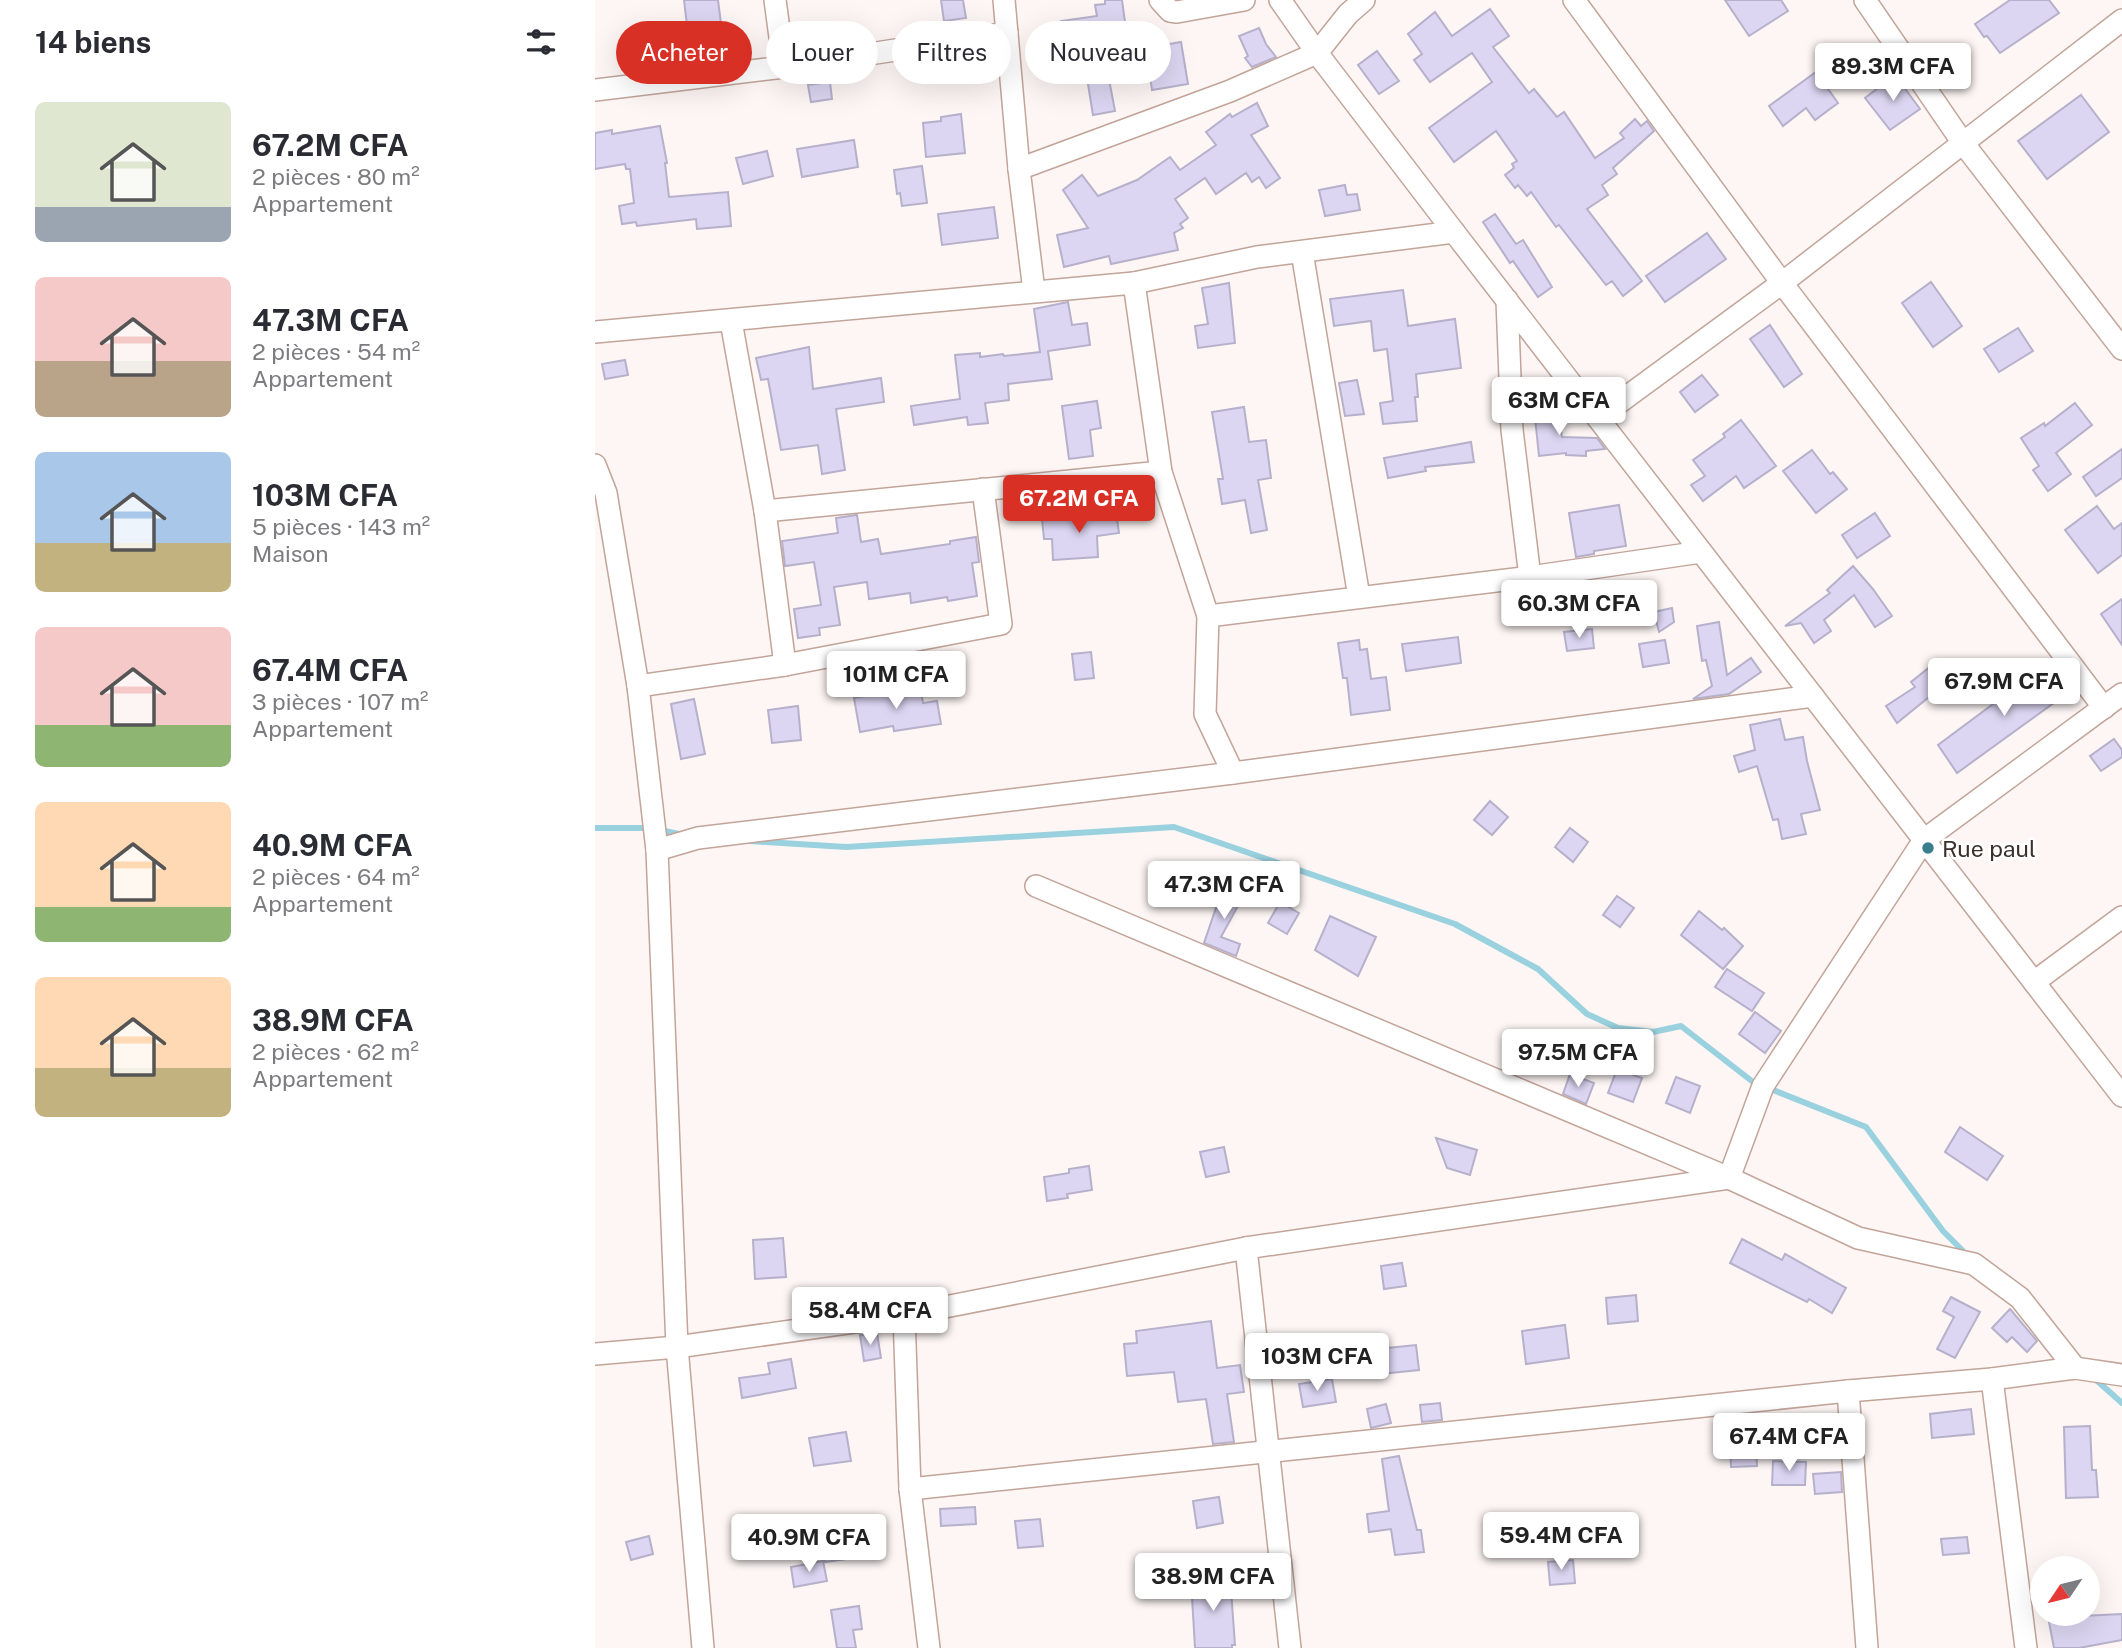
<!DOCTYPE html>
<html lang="fr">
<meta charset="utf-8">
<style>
:root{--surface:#fff;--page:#f2f2f3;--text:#2b2b33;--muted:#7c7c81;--accent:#d93025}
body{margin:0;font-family:"Public Sans",sans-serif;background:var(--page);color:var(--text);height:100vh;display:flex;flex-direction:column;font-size:26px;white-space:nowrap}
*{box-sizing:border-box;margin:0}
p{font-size:23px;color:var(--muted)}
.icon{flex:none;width:38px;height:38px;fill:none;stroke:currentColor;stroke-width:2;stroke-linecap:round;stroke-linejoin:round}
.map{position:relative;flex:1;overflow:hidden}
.details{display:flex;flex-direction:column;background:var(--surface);width:595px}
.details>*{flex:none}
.banner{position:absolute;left:21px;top:21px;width:665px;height:63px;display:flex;gap:14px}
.needle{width:46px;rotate:235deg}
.tools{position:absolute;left:1435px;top:1556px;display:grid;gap:14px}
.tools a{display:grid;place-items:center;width:70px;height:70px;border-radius:50%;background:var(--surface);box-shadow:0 7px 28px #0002;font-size:35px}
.price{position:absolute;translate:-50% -60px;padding:0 16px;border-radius:7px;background:#fff;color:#222;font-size:23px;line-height:46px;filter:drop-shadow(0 2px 4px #0008)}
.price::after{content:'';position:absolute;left:50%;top:42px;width:21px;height:16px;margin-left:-10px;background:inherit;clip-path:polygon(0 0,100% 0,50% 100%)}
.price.selected{background:var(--accent);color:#fff}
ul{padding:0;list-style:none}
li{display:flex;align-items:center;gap:21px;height:175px;padding:0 35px}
li span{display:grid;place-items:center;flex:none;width:196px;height:140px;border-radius:10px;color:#555}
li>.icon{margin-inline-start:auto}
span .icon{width:84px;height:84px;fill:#fffc;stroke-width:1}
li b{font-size:30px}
h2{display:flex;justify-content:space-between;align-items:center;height:84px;padding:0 35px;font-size:30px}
.chip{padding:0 24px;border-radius:32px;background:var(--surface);box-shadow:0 7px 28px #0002;font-size:24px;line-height:63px}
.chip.selected{background:var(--accent);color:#fff}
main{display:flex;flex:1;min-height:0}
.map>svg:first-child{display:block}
</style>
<main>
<section class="details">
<h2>14 biens<svg class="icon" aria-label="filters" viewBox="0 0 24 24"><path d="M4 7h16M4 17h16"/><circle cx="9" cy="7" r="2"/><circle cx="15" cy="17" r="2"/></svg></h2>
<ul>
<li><span style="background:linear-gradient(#dfe7d0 75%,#9aa5b1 0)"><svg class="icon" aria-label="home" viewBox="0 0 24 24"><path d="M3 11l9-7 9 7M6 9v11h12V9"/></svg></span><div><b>67.2M CFA</b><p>2 pièces · 80 m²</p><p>Appartement</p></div></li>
<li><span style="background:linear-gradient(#f6c9c9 60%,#b9a48a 0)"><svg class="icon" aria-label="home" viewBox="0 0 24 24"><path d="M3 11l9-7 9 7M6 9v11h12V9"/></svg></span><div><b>47.3M CFA</b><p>2 pièces · 54 m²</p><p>Appartement</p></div></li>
<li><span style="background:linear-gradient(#a9c7e8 65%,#c2b280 0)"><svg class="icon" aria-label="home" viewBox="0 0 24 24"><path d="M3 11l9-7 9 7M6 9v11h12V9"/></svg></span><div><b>103M CFA</b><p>5 pièces · 143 m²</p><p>Maison</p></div></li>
<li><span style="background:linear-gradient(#f6c9c9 70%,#8fb573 0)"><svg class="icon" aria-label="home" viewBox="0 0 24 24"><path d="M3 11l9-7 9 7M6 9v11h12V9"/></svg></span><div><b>67.4M CFA</b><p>3 pièces · 107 m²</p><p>Appartement</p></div></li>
<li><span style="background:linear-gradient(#ffd9b3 75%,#8fb573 0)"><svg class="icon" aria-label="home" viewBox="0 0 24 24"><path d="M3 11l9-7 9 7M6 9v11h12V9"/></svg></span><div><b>40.9M CFA</b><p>2 pièces · 64 m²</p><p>Appartement</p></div></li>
<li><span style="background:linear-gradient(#ffd9b3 65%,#c2b280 0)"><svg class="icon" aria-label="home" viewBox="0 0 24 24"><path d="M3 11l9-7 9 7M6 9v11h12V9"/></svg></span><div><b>38.9M CFA</b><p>2 pièces · 62 m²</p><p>Appartement</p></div></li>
</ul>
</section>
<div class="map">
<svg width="1527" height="1648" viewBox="0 0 1527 1648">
<rect width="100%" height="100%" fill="#fdf6f4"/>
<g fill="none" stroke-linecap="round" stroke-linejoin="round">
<!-- stream -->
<g stroke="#9ad1df" stroke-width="6">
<path d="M 0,828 L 54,828"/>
<path d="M 65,830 L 89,835"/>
<path d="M 155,841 L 251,847 L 579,827 L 860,924 L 943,969 L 992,1014 L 1023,1028 L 1058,1032 L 1086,1026 L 1158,1082 L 1271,1127 L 1348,1231 L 1372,1255"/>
<path d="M 1500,1379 L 1527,1403"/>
</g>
</g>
<!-- building -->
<g fill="#dcd6f2" stroke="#b6b0cb" stroke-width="2">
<path d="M 89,0 L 123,0 L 129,47 L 95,51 Z"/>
<path d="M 346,0 L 368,0 L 371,18 L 349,21 Z"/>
<path d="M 510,0 L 527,0 L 534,51 L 586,42 L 593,84 L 557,90 L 554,69 L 513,74 L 520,111 L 498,115 L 492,78 L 488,79 L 485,50 L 470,52 L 466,21 L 502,16 L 500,5 L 510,4 Z"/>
<path d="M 1130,0 L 1186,0 L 1193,11 L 1154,36 Z"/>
<path d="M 1415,0 L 1454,0 L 1464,13 L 1405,53 L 1392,36 L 1389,37 L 1380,24 Z"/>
<path d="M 895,9 L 914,36 L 898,47 L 934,93 L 939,89 L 962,117 L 969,112 L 1000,158 L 1029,138 L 1025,133 L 1040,119 L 1046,126 L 1052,121 L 1059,131 L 1018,168 L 1022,174 L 1007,185 L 1013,195 L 992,209 L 1047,281 L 1028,296 L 1017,281 L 1011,285 L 964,225 L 961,227 L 936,192 L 932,196 L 923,185 L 920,188 L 910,175 L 919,168 L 917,164 L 922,161 L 901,131 L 859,162 L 834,128 L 897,82 L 877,53 L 835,82 L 819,60 L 827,54 L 813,34 L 840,12 L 857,36 Z"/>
<path d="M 664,28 L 671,44 L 681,57 L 657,67 L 650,58 L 653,56 L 644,36 Z"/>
<path d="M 782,51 L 804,81 L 784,94 L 763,65 Z"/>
<path d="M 1221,72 L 1243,103 L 1220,120 L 1211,108 L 1188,126 L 1174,106 Z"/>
<path d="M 1300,75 L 1325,109 L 1295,130 L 1270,98 Z"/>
<path d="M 235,82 L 237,99 L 216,102 L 213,85 Z"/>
<path d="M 1486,95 L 1514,132 L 1452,179 L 1423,141 Z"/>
<path d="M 662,103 L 673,126 L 656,135 L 685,178 L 671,188 L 664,177 L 657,182 L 651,173 L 621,194 L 610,178 L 580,199 L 593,218 L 585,224 L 588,228 L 579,233 L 583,250 L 516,264 L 514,256 L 469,267 L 462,235 L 493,228 L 468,190 L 487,175 L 503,196 L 542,180 L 575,157 L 585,170 L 621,145 L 611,132 L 635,114 L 637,117 Z"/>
<path d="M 366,114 L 370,153 L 331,157 L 328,123 L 346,121 L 346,117 Z"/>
<path d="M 65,126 L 72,163 L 70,163 L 74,197 L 133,192 L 136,226 L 102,229 L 101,219 L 42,226 L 41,222 L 27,224 L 24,206 L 39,203 L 35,169 L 31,169 L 30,164 L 0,169 L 0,133 L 17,130 L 17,134 Z"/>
<path d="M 259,140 L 263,167 L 207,177 L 202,149 Z"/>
<path d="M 172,151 L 178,176 L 148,184 L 141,158 Z"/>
<path d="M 327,166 L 332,203 L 307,206 L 305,193 L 302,194 L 299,170 Z"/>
<path d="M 750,185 L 752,195 L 762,194 L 765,210 L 730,216 L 724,190 Z"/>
<path d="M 399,207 L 403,238 L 347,245 L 343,214 Z"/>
<path d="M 900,214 L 921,244 L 928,240 L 957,287 L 943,297 L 918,261 L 915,263 L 888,222 Z"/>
<path d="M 1112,233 L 1131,259 L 1070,302 L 1051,276 Z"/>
<path d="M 1336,282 L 1367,326 L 1338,347 L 1307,303 Z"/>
<path d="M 634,283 L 640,343 L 603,348 L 600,326 L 613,324 L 607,288 Z"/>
<path d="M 808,290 L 813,326 L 860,319 L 866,368 L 821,374 L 823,397 L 820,397 L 822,421 L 788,424 L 785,403 L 798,401 L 792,349 L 779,351 L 776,321 L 739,326 L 735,299 Z"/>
<path d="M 473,302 L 477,325 L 492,323 L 495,345 L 453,351 L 457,379 L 413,384 L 414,400 L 390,403 L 393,423 L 373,425 L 372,417 L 319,425 L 316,406 L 365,399 L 360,355 L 385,353 L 385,357 L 408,354 L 409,356 L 445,352 L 439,309 Z"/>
<path d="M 1175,325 L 1207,374 L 1189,387 L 1155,339 Z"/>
<path d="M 1423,328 L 1438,351 L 1404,372 L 1389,349 Z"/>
<path d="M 214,347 L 218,389 L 286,378 L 289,402 L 241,409 L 250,470 L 227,474 L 223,445 L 186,450 L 173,379 L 166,380 L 161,358 Z"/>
<path d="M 30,360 L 33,375 L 10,379 L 7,364 Z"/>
<path d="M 1107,375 L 1123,395 L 1100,412 L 1085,392 Z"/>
<path d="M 762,380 L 769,414 L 750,416 L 744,383 Z"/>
<path d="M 502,401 L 506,428 L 495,430 L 498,456 L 474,459 L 467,406 Z"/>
<path d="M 1480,403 L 1497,425 L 1461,453 L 1476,474 L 1453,491 L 1438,470 L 1444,466 L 1426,438 L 1449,423 L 1450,426 Z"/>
<path d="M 961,406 L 962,429 L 966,429 L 967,437 L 1002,438 L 1010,449 L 991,451 L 991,456 L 971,455 L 971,453 L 944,456 L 939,408 Z"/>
<path d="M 649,407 L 654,442 L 671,440 L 676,478 L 663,480 L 672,530 L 656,533 L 650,500 L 627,504 L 623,479 L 628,479 L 617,412 Z"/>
<path d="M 1146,420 L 1181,466 L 1149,488 L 1141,476 L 1108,501 L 1096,485 L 1110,476 L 1098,460 L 1130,437 L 1128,434 Z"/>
<path d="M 876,442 L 879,462 L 830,467 L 831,471 L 793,478 L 789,458 Z"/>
<path d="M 1527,449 L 1527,478 L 1501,496 L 1488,477 Z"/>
<path d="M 1217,450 L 1235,474 L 1238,472 L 1252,489 L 1221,513 L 1188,471 Z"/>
<path d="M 547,487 L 549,501 L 530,504 L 528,489 Z"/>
<path d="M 1024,505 L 1031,546 L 999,551 L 999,554 L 981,557 L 974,513 Z"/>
<path d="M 1502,506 L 1519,529 L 1527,523 L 1527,555 L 1503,573 L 1470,530 Z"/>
<path d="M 521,512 L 524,533 L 502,536 L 503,557 L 458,560 L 457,539 L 449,539 L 447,519 L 505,516 L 505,513 Z"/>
<path d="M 1280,513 L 1295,536 L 1262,558 L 1247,535 Z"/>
<path d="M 262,515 L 266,542 L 283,539 L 286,554 L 355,544 L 355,541 L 381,537 L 384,562 L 377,563 L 382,596 L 353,601 L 352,597 L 316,603 L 315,593 L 274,599 L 272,582 L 239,587 L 245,625 L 224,628 L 225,635 L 203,638 L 199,609 L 226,605 L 219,562 L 190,566 L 187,541 L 243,533 L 241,518 Z"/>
<path d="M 1258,566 L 1278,589 L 1297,616 L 1280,627 L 1259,595 L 1229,620 L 1236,631 L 1219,643 L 1206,623 L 1190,626 L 1235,593 L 1232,590 Z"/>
<path d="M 1527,599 L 1527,645 L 1506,614 Z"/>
<path d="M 1077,608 L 1079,622 L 1064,632 L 1059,612 Z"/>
<path d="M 1124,622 L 1132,675 L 1156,658 L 1166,672 L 1134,694 L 1098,699 L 1117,686 L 1111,660 L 1107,661 L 1102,626 Z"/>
<path d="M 997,629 L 999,648 L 972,651 L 969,632 Z"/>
<path d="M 863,637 L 866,663 L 811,671 L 807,644 Z"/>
<path d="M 764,640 L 765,650 L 772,649 L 776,679 L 791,677 L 795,710 L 756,715 L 752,678 L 748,678 L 743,643 Z"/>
<path d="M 1070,640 L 1074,663 L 1048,667 L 1044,644 Z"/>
<path d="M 496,652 L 499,678 L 480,680 L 477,654 Z"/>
<path d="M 1453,663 L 1474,692 L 1362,773 L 1343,745 Z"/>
<path d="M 1336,666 L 1350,684 L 1302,723 L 1291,706 L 1320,687 L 1316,682 Z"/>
<path d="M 325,686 L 328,703 L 342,701 L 346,724 L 299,731 L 298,726 L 265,732 L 259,698 Z"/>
<path d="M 99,699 L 110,754 L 86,759 L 76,704 Z"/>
<path d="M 203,706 L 206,740 L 177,743 L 173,710 Z"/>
<path d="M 1185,719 L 1190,740 L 1208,737 L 1212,761 L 1225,810 L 1206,814 L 1211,834 L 1187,839 L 1183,819 L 1178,820 L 1162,766 L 1144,772 L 1139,756 L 1160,750 L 1155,725 Z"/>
<path d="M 1519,739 L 1527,750 L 1527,757 L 1506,771 L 1495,756 Z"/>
<path d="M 895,801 L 913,817 L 897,835 L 879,820 Z"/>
<path d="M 975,828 L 993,842 L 978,862 L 960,847 Z"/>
<path d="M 634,884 L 650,893 L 626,937 L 645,944 L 641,956 L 609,943 L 622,905 Z"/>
<path d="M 1022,896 L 1039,908 L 1025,927 L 1008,915 Z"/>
<path d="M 685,902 L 704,913 L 692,934 L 673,923 Z"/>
<path d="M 1104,911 L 1127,930 L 1129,928 L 1148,946 L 1128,969 L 1086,935 Z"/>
<path d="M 735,916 L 781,937 L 763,976 L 720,950 Z"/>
<path d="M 1132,969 L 1169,993 L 1157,1011 L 1120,987 Z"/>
<path d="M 1160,1012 L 1186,1031 L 1170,1053 L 1144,1034 Z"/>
<path d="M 1022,1069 L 1047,1078 L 1038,1102 L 1013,1093 Z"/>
<path d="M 975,1074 L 999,1083 L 991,1104 L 968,1094 Z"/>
<path d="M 1081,1077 L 1105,1086 L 1095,1113 L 1071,1103 Z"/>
<path d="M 1365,1127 L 1408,1156 L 1392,1180 L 1350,1152 Z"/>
<path d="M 841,1138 L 882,1150 L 875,1175 L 852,1168 Z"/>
<path d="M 629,1147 L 634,1172 L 611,1177 L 605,1152 Z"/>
<path d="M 494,1166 L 497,1190 L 472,1194 L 473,1198 L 452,1201 L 449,1177 L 474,1173 L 474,1169 Z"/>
<path d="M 188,1238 L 191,1277 L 160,1279 L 158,1240 Z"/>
<path d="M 1147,1239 L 1187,1260 L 1190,1254 L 1251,1288 L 1237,1313 L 1214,1299 L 1212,1302 L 1135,1263 Z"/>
<path d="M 807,1263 L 811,1286 L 789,1289 L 786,1266 Z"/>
<path d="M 1041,1295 L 1043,1321 L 1013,1324 L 1011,1298 Z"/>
<path d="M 1356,1297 L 1385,1312 L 1360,1358 L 1342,1349 L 1359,1317 L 1348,1311 Z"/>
<path d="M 1415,1309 L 1442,1341 L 1432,1352 L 1417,1337 L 1412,1342 L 1397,1328 Z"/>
<path d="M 616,1321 L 622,1368 L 645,1365 L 649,1392 L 632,1394 L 639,1442 L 618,1444 L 611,1399 L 583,1402 L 579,1372 L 532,1376 L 529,1344 L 542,1343 L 541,1331 Z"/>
<path d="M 970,1325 L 974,1358 L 931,1364 L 927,1331 Z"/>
<path d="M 282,1333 L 286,1358 L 269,1361 L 265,1335 Z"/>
<path d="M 821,1345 L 824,1370 L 776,1375 L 773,1350 Z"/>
<path d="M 196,1359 L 201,1388 L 147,1398 L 144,1378 L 175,1374 L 173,1363 Z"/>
<path d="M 737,1379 L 741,1402 L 708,1407 L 704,1384 Z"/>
<path d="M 845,1403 L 847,1420 L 827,1422 L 825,1405 Z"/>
<path d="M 791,1404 L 796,1423 L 776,1428 L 772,1409 Z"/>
<path d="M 1376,1409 L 1379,1434 L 1337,1438 L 1335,1414 Z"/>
<path d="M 1495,1426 L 1497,1470 L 1501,1470 L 1503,1497 L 1471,1498 L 1469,1427 Z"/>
<path d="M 251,1432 L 256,1461 L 219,1466 L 214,1438 Z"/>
<path d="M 1161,1445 L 1162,1466 L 1136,1467 L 1135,1446 Z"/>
<path d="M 804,1456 L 822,1530 L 826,1530 L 829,1552 L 800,1555 L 796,1529 L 774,1532 L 772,1514 L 794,1511 L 787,1459 Z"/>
<path d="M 1178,1461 L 1211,1462 L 1210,1485 L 1177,1485 Z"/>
<path d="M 1246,1472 L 1247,1492 L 1220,1494 L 1218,1474 Z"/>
<path d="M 624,1497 L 628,1523 L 602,1528 L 598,1501 Z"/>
<path d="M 380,1507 L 381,1524 L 346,1526 L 345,1509 Z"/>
<path d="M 445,1519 L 448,1546 L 423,1548 L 420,1521 Z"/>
<path d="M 54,1536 L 58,1554 L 36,1560 L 31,1542 Z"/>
<path d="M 1372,1537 L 1374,1553 L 1348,1555 L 1346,1539 Z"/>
<path d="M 256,1538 L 259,1558 L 230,1562 L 227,1542 Z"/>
<path d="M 978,1560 L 980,1583 L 955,1585 L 953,1562 Z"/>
<path d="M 228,1561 L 232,1581 L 199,1587 L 196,1567 Z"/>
<path d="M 635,1576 L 640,1645 L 637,1645 L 637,1648 L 600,1648 L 596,1580 Z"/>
<path d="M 264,1606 L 267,1629 L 258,1630 L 261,1648 L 242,1648 L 236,1610 Z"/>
<path d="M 1527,1614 L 1527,1640 L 1484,1648 L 1459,1648 L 1454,1622 L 1486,1616 Z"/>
</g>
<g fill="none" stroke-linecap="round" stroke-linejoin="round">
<!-- minor casing -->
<g stroke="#c2a499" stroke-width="24">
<g id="minor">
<path d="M 180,0 L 189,67"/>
<path d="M 409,0 L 424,169 L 439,291"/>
<path d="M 565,0 L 575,11 L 582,12 L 649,0"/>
<path d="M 685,0 L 722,53 L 859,232 L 1527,1096"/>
<path d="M 979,0 L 1187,283 L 1509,708"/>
<path d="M 1270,0 L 1368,143 L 1527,349"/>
<path d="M 0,90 L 189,67 L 412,33"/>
<path d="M 424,169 L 635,91 L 722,53 L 753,14 L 769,0"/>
<path d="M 707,252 L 764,597"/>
<path d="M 539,283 L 566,472 L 613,616 L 610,714 L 638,773"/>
<path d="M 912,300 L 917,430 L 935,577"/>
<path d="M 136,321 L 170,511 L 190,665"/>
<path d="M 0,332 L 539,283 L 662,257 L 859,232"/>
<path d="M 1003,418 L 1187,283 L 1527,20"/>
<path d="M 0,465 L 11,493 L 43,686 L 62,850 L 82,1347 L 108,1648"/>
<path d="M 170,511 L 566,472"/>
<path d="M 613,616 L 935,577 L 1106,552"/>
<path d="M 43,686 L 190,665 L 406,624 L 388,489"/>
<path d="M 62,850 L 103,838 L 638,773 L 1218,696"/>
<path d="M 441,886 L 1134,1178 L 1263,1238 L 1379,1264 L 1425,1298 L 1480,1368"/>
<path d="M 1439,982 L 1527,917"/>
<path d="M 651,1248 L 695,1648"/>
<path d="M 309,1315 L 315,1489 L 334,1648"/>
<path d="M 0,1354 L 82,1347 L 309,1315 L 651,1248 L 1134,1178 L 1168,1086 L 1329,840 L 1527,694"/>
<path d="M 1397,1379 L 1431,1648"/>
<path d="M 1253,1391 L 1272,1648"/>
<path d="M 315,1489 L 1253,1391 L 1397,1379 L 1480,1368 L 1527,1375"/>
</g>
</g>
<!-- minor -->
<use href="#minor" stroke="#fff" stroke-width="21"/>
</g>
<!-- markers -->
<circle fill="#397e8c" stroke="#fff" stroke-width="2.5" cx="1333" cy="848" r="7"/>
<g text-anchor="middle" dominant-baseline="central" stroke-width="5" stroke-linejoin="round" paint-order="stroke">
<!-- poi labels -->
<g font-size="23" fill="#3c302c" stroke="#fff" text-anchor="start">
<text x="1347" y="848">Rue paul</text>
</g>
</g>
</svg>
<div class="tools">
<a><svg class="needle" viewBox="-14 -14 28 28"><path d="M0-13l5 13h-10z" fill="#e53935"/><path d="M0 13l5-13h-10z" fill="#7c7c81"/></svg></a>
</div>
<b class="price" style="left:1298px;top:103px">89.3M CFA</b>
<b class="price" style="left:964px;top:437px">63M CFA</b>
<b class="price selected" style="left:484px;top:535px">67.2M CFA</b>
<b class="price" style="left:984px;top:640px">60.3M CFA</b>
<b class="price" style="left:301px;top:711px">101M CFA</b>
<b class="price" style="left:1409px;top:718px">67.9M CFA</b>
<b class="price" style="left:629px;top:921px">47.3M CFA</b>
<b class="price" style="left:983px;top:1089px">97.5M CFA</b>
<b class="price" style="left:275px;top:1347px">58.4M CFA</b>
<b class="price" style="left:722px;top:1393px">103M CFA</b>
<b class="price" style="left:1194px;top:1473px">67.4M CFA</b>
<b class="price" style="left:966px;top:1572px">59.4M CFA</b>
<b class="price" style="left:214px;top:1574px">40.9M CFA</b>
<b class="price" style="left:618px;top:1613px">38.9M CFA</b>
<div class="banner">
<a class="chip selected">Acheter</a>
<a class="chip">Louer</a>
<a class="chip">Filtres</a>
<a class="chip">Nouveau</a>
</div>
</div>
</main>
